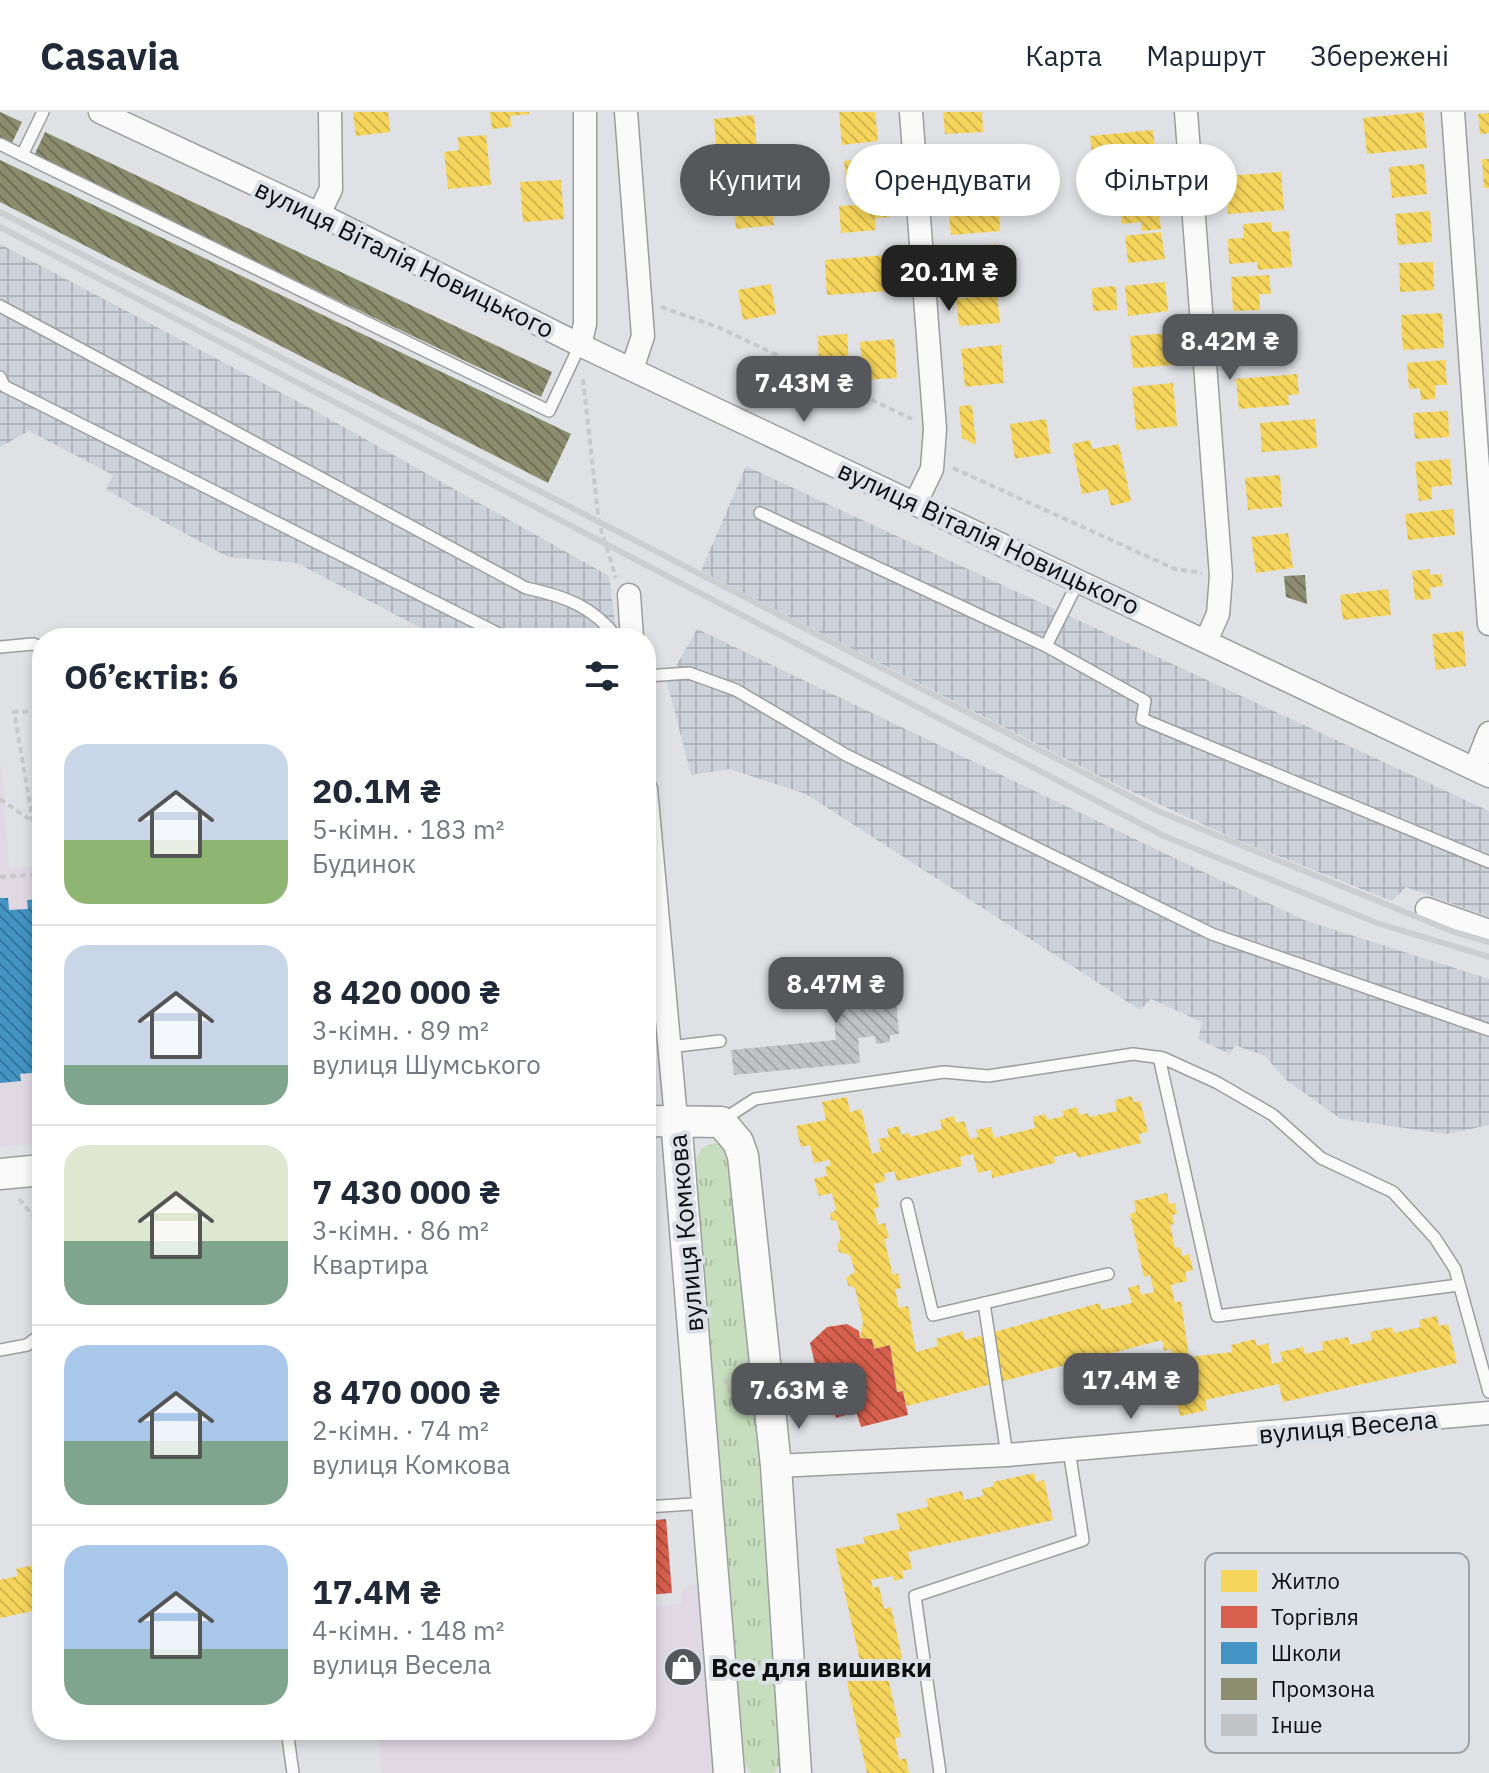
<!DOCTYPE html>
<html lang="uk">
<meta charset="utf-8">
<style>
:root{--surface:#fff;--page:#f6f6f7;--text:#1f2937;--muted:#747a83;--line:#e0e1e3;--accent:#56575a}
body{margin:0;font-family:"IBM Plex Sans",sans-serif;background:var(--page);color:var(--text);height:100vh;display:flex;flex-direction:column;font-size:30px;white-space:nowrap}
*{box-sizing:border-box;margin:0}
p{font-size:26px;color:var(--muted)}
.icon{flex:none;width:44px;height:44px;fill:none;stroke:currentColor;stroke-width:2;stroke-linecap:round;stroke-linejoin:round}
.map{position:relative;flex:1;overflow:hidden}
.panel{position:absolute;left:32px;top:516px;width:624px;height:1112px;display:flex;flex-direction:column;background:var(--surface);border-radius:32px;box-shadow:0 4px 12px #0003}
.panel>*{flex:none}
.top-card{position:absolute;left:680px;top:32px;width:688px;height:72px;display:flex;gap:16px}
.price{position:absolute;translate:-50% -68px;padding:0 18px;border-radius:16px;background:var(--accent);color:#fff;font-size:26px;line-height:52px;filter:drop-shadow(0 2px 4px #0008)}
.price::after{content:'';position:absolute;left:50%;top:48px;width:24px;height:18px;margin-left:-12px;background:inherit;clip-path:polygon(0 0,100% 0,50% 100%)}
.price.current{background:#222;color:#fff}
ul{padding:0;list-style:none}
li{display:flex;align-items:center;gap:24px;height:200px;padding:0 32px}
li+li{border-top:2px solid var(--line)}
li span{display:grid;place-items:center;flex:none;width:224px;height:160px;border-radius:24px;color:#555}
li>.icon{margin-inline-start:auto}
span .icon{width:96px;height:96px;fill:#fffc;stroke-width:1}
li b{font-size:34px}
h2{display:flex;justify-content:space-between;align-items:center;height:96px;padding:0 32px;font-size:34px}
.tag{padding:0 28px;border-radius:36px;background:var(--surface);box-shadow:0 4px 12px #0003;font-size:28px;line-height:72px}
.tag.current{background:var(--accent);color:#fff}
header{display:flex;align-items:center;gap:48px;box-sizing:border-box;height:112px;padding:0 40px;background:var(--surface);border-bottom:2px solid var(--line)}
header strong{font-size:38px}
nav{display:flex;gap:44px;margin-inline-start:auto;font-size:28px}
.map>svg:first-child{display:block}
</style>
<header>
<strong>Casavia</strong>
<nav><a>Карта</a><a>Маршрут</a><a>Збережені</a></nav>
</header>
<div class="map">
<svg width="1489" height="1661" viewBox="0 0 1489 1661">
<defs>
<pattern id="industrial-grid" width="8" height="8" patternUnits="userSpaceOnUse" patternTransform="scale(2)"><rect width="8" height="8" fill="#cdd2da"/><path d="M0 4h8M4 0v8" fill="none" stroke="#afb3ba"/></pattern>
<pattern id="grass-tufts" width="24" height="20" patternUnits="userSpaceOnUse" patternTransform="scale(2)"><rect width="24" height="20" fill="#c7debe"/><path d="M3 7l-1-3M5 7V3M7 7l1-3M15 17l-1-3M17 17v-4M19 17l1-3" fill="none" stroke="#aabda2"/></pattern>
<pattern id="homes-back-hatch" width="6" height="6" patternUnits="userSpaceOnUse" patternTransform="scale(2)"><rect width="6" height="6" fill="#f6d55c"/><path d="M-1 5l2 2M0 0l6 6M5-1l2 2" fill="none" stroke="#d2b64f"/></pattern>
<pattern id="shops-back-hatch" width="6" height="6" patternUnits="userSpaceOnUse" patternTransform="scale(2)"><rect width="6" height="6" fill="#d6604d"/><path d="M-1 5l2 2M0 0l6 6M5-1l2 2" fill="none" stroke="#ac4e3e"/></pattern>
<pattern id="schools-back-hatch" width="6" height="6" patternUnits="userSpaceOnUse" patternTransform="scale(2)"><rect width="6" height="6" fill="#4393c3"/><path d="M-1 5l2 2M0 0l6 6M5-1l2 2" fill="none" stroke="#36769d"/></pattern>
<pattern id="industry-back-hatch" width="6" height="6" patternUnits="userSpaceOnUse" patternTransform="scale(2)"><rect width="6" height="6" fill="#8c8c6e"/><path d="M-1 5l2 2M0 0l6 6M5-1l2 2" fill="none" stroke="#717159"/></pattern>
<pattern id="building-back-hatch" width="6" height="6" patternUnits="userSpaceOnUse" patternTransform="scale(2)"><rect width="6" height="6" fill="#c2c3c6"/><path d="M-1 5l2 2M0 0l6 6M5-1l2 2" fill="none" stroke="#a6a6a9"/></pattern>
</defs>
<rect width="100%" height="100%" fill="#dfe1e4"/>
<!-- commercial -->
<g fill="#e0d8e3">
<path d="M 0,642 L 9,756 L 42,754 L 42,1031 L 0,1035 Z"/>
<path d="M 702,1470 L 718,1661 L 382,1661 L 378,1618 L 646,1618 L 646,1495 L 681,1492 L 682,1476 Z"/>
</g>
<!-- industrial -->
<g fill="url(#industrial-grid)">
<path d="M 0,132 L 310,296 L 609,464 L 617,526 L 440,526 L 297,451 L 228,445 L 106,378 L 113,363 L 29,319 L 0,335 Z"/>
<path d="M 746,354 L 1489,699 L 1489,805 L 1406,775 L 1392,789 L 1235,727 L 1107,668 L 701,459 Z"/>
<path d="M 697,517 L 1304,808 L 1489,867 L 1489,1013 L 1447,1022 L 1341,1007 L 1286,968 L 1265,944 L 1235,933 L 1230,942 L 1198,927 L 1202,910 L 1151,887 L 1140,898 L 806,682 L 730,657 L 691,663 L 667,570 Z"/>
</g>
<!-- grass -->
<path fill="url(#grass-tufts)" d="M 715,1031 L 721,1032 L 734,1045 L 783,1648 L 774,1661 L 751,1661 L 744,1652 L 695,1048 L 702,1036 Z"/>
<!-- homes -->
<g fill="url(#homes-back-hatch)">
<path d="M 353,0 L 388,0 L 390,20 L 356,24 Z"/>
<path d="M 490,0 L 529,0 L 529,2 L 510,4 L 511,15 L 492,17 Z"/>
<path d="M 839,0 L 875,0 L 878,29 L 842,33 Z"/>
<path d="M 943,0 L 982,0 L 983,20 L 945,22 Z"/>
<path d="M 1423,0 L 1427,36 L 1367,42 L 1363,6 Z"/>
<path d="M 1489,1 L 1489,21 L 1480,22 L 1478,2 Z"/>
<path d="M 754,3 L 757,38 L 717,42 L 714,7 Z"/>
<path d="M 1153,18 L 1157,54 L 1094,59 L 1090,24 Z"/>
<path d="M 486,23 L 491,73 L 448,77 L 444,40 L 459,38 L 458,25 Z"/>
<path d="M 982,35 L 984,70 L 951,72 L 948,38 Z"/>
<path d="M 880,45 L 884,79 L 848,83 L 844,49 Z"/>
<path d="M 1482,47 L 1489,47 L 1489,76 L 1484,76 Z"/>
<path d="M 1424,52 L 1427,82 L 1392,86 L 1389,55 Z"/>
<path d="M 1281,60 L 1284,98 L 1228,102 L 1225,64 Z"/>
<path d="M 561,68 L 564,107 L 523,110 L 520,70 Z"/>
<path d="M 770,75 L 774,113 L 736,117 L 732,78 Z"/>
<path d="M 1156,80 L 1161,117 L 1142,119 L 1141,110 L 1122,112 L 1119,85 Z"/>
<path d="M 982,86 L 983,100 L 999,99 L 1000,119 L 951,123 L 948,89 Z"/>
<path d="M 889,91 L 890,105 L 875,106 L 876,118 L 841,121 L 839,94 Z"/>
<path d="M 1430,99 L 1432,130 L 1398,133 L 1395,102 Z"/>
<path d="M 1271,110 L 1272,120 L 1289,119 L 1292,155 L 1258,158 L 1257,150 L 1229,152 L 1228,127 L 1244,126 L 1243,112 Z"/>
<path d="M 1161,120 L 1165,147 L 1128,151 L 1125,124 Z"/>
<path d="M 996,132 L 1000,169 L 956,174 L 952,137 Z"/>
<path d="M 887,143 L 889,179 L 827,183 L 825,148 Z"/>
<path d="M 1433,150 L 1434,178 L 1400,180 L 1399,151 Z"/>
<path d="M 1269,163 L 1271,182 L 1259,182 L 1260,198 L 1233,199 L 1231,165 Z"/>
<path d="M 1165,170 L 1168,199 L 1128,204 L 1125,174 Z"/>
<path d="M 771,172 L 776,202 L 743,208 L 738,178 Z"/>
<path d="M 1116,174 L 1117,198 L 1093,199 L 1092,176 Z"/>
<path d="M 997,183 L 1000,211 L 959,214 L 956,187 Z"/>
<path d="M 1442,201 L 1444,236 L 1403,238 L 1401,203 Z"/>
<path d="M 1280,214 L 1281,240 L 1243,243 L 1241,217 Z"/>
<path d="M 1171,221 L 1173,253 L 1133,256 L 1130,224 Z"/>
<path d="M 847,222 L 849,254 L 819,256 L 818,224 Z"/>
<path d="M 894,227 L 897,266 L 863,268 L 860,230 Z"/>
<path d="M 1001,233 L 1004,271 L 965,275 L 961,237 Z"/>
<path d="M 1445,248 L 1447,273 L 1435,273 L 1435,287 L 1421,288 L 1420,276 L 1409,277 L 1407,251 Z"/>
<path d="M 1297,262 L 1299,282 L 1288,283 L 1289,293 L 1239,297 L 1236,267 Z"/>
<path d="M 1173,271 L 1177,314 L 1136,318 L 1132,275 Z"/>
<path d="M 972,293 L 976,333 L 962,326 L 959,294 Z"/>
<path d="M 1448,299 L 1449,325 L 1415,327 L 1413,301 Z"/>
<path d="M 1046,307 L 1051,341 L 1015,347 L 1010,312 Z"/>
<path d="M 1315,307 L 1317,336 L 1262,340 L 1260,311 Z"/>
<path d="M 1090,328 L 1092,337 L 1119,332 L 1131,389 L 1111,394 L 1107,377 L 1082,382 L 1072,332 Z"/>
<path d="M 1450,347 L 1452,373 L 1431,375 L 1432,387 L 1419,389 L 1415,350 Z"/>
<path d="M 1280,363 L 1282,395 L 1248,398 L 1245,366 Z"/>
<path d="M 1453,397 L 1455,423 L 1408,428 L 1405,402 Z"/>
<path d="M 1288,421 L 1293,456 L 1256,461 L 1251,425 Z"/>
<path d="M 1430,457 L 1430,463 L 1441,462 L 1443,474 L 1430,476 L 1431,487 L 1415,488 L 1412,459 Z"/>
<path d="M 1388,477 L 1391,503 L 1343,508 L 1340,483 Z"/>
<path d="M 1463,519 L 1466,554 L 1436,558 L 1432,522 Z"/>
<path d="M 1132,984 L 1133,990 L 1140,989 L 1148,1020 L 1139,1022 L 1141,1031 L 1077,1046 L 1076,1040 L 1054,1045 L 1055,1051 L 992,1066 L 991,1058 L 978,1061 L 973,1042 L 960,1045 L 962,1054 L 897,1069 L 894,1059 L 884,1062 L 885,1069 L 874,1072 L 879,1095 L 874,1097 L 878,1113 L 885,1111 L 889,1126 L 884,1127 L 893,1163 L 898,1161 L 901,1176 L 895,1177 L 899,1196 L 908,1194 L 916,1240 L 938,1234 L 936,1227 L 963,1219 L 965,1228 L 1100,1191 L 1101,1198 L 1132,1191 L 1128,1176 L 1139,1173 L 1141,1183 L 1154,1180 L 1150,1163 L 1144,1165 L 1130,1102 L 1136,1100 L 1134,1089 L 1167,1081 L 1169,1092 L 1175,1091 L 1177,1102 L 1172,1103 L 1174,1112 L 1170,1113 L 1175,1136 L 1180,1135 L 1182,1144 L 1189,1142 L 1193,1158 L 1185,1160 L 1187,1169 L 1171,1173 L 1175,1191 L 1181,1189 L 1189,1245 L 1232,1240 L 1231,1233 L 1255,1227 L 1257,1234 L 1268,1231 L 1272,1252 L 1283,1249 L 1280,1240 L 1303,1235 L 1305,1242 L 1323,1238 L 1322,1230 L 1348,1225 L 1350,1233 L 1372,1228 L 1370,1220 L 1392,1215 L 1394,1221 L 1421,1215 L 1419,1208 L 1437,1204 L 1439,1214 L 1448,1212 L 1457,1251 L 1283,1290 L 1279,1272 L 1205,1288 L 1207,1298 L 1180,1304 L 1170,1259 L 1176,1257 L 1171,1237 L 1164,1239 L 1162,1228 L 907,1294 L 903,1279 L 897,1280 L 890,1233 L 874,1237 L 872,1227 L 860,1226 L 863,1210 L 855,1176 L 848,1173 L 846,1166 L 855,1160 L 850,1143 L 839,1140 L 837,1133 L 841,1127 L 837,1109 L 831,1108 L 830,1102 L 836,1098 L 832,1081 L 819,1084 L 814,1067 L 827,1064 L 825,1055 L 831,1053 L 829,1048 L 814,1051 L 810,1033 L 801,1035 L 796,1014 L 826,1008 L 822,990 L 847,985 L 850,1000 L 861,997 L 872,1042 L 881,1039 L 878,1027 L 889,1025 L 887,1017 L 899,1014 L 901,1023 L 909,1021 L 910,1025 L 942,1017 L 940,1008 L 954,1004 L 956,1011 L 964,1009 L 970,1027 L 978,1025 L 976,1018 L 991,1015 L 994,1026 L 1035,1016 L 1033,1005 L 1046,1002 L 1047,1008 L 1064,1004 L 1062,999 L 1077,995 L 1079,1003 L 1088,1001 L 1089,1005 L 1117,999 L 1115,988 Z"/>
<path d="M 1034,1361 L 1036,1370 L 1044,1368 L 1053,1408 L 908,1440 L 912,1457 L 902,1459 L 904,1466 L 894,1469 L 893,1464 L 871,1468 L 873,1476 L 879,1474 L 884,1497 L 891,1495 L 903,1550 L 899,1550 L 901,1562 L 888,1565 L 901,1625 L 895,1626 L 899,1648 L 906,1646 L 909,1661 L 867,1661 L 846,1566 L 863,1562 L 835,1437 L 865,1431 L 863,1425 L 900,1417 L 896,1402 L 928,1395 L 926,1387 L 962,1379 L 964,1388 L 983,1384 L 982,1377 L 994,1374 L 993,1370 Z"/>
<path d="M 38,1452 L 42,1461 L 42,1497 L 0,1506 L 0,1468 L 18,1464 L 16,1457 Z"/>
</g>
<!-- shops -->
<g fill="url(#shops-back-hatch)">
<path d="M 847,1212 L 859,1219 L 860,1226 L 872,1227 L 874,1237 L 890,1233 L 897,1280 L 903,1279 L 908,1303 L 861,1315 L 856,1300 L 836,1306 L 829,1276 L 821,1278 L 810,1231 L 827,1215 Z"/>
<path d="M 666,1407 L 672,1481 L 646,1483 L 646,1409 Z"/>
<path d="M 688,1548 L 690,1562 L 677,1563 L 675,1549 Z"/>
</g>
<!-- schools -->
<path fill="url(#schools-back-hatch)" d="M 0,786 L 8,786 L 9,798 L 28,797 L 27,788 L 42,787 L 42,960 L 20,962 L 21,969 L 0,971 Z"/>
<!-- industry -->
<g fill="url(#industry-back-hatch)">
<path d="M 0,0 L 22,10 L 11,33 L 0,27 Z"/>
<path d="M 45,20 L 552,260 L 541,285 L 34,44 Z"/>
<path d="M 0,48 L 571,322 L 548,371 L 0,90 Z"/>
<path d="M 1305,463 L 1307,492 L 1286,485 L 1284,464 Z"/>
</g>
<!-- building -->
<path fill="url(#building-back-hatch)" d="M 893,853 L 899,922 L 890,923 L 890,930 L 876,932 L 875,924 L 858,926 L 860,951 L 734,963 L 731,938 L 836,928 L 830,859 Z"/>
<g fill="none" stroke-linecap="round" stroke-linejoin="round">
<!-- lane casing -->
<g stroke="#9b9d9f" stroke-width="14">
<g id="lane">
<path d="M 43,0 L 22,43 L 549,299 L 580,233"/>
<path d="M 0,32 L 22,43"/>
<path d="M 0,194 L 526,476 C 564,484 593,494 617,526"/>
<path d="M 0,265 L 4,274 L 507,526"/>
<path d="M 760,401 L 1046,534"/>
<path d="M 1079,468 L 1046,534 L 1145,589 L 1142,607 L 1489,750"/>
<path d="M 0,535 L 33,532 L 42,535"/>
<path d="M 646,564 L 689,561 L 736,578 L 846,643 L 1212,822 L 1489,918"/>
<path d="M 669,935 L 720,929"/>
<path d="M 1159,945 L 1217,1204 L 1459,1173"/>
<path d="M 721,1009 L 755,987 L 944,960 L 988,964 L 1133,942 L 1163,946 L 1216,970 L 1273,1003 L 1321,1046 L 1393,1080 L 1435,1126 L 1455,1157 L 1489,1280"/>
<path d="M 907,1092 L 933,1203 L 1108,1162"/>
<path d="M 984,1191 L 1007,1343"/>
<path d="M 0,1238 L 27,1233 L 42,1222"/>
<path d="M 646,1395 L 707,1391"/>
<path d="M 287,1618 L 293,1661"/>
<path d="M 940,1661 L 915,1484 L 1083,1428 L 1069,1338"/>
</g>
</g>
<!-- street casing -->
<g stroke="#9b9d9f" stroke-width="25">
<g id="street">
<path d="M 100,0 L 319,102 L 580,233 L 1489,664"/>
<path d="M 626,0 L 643,224 L 632,257"/>
<path d="M 911,0 L 935,317 L 932,357 L 916,390"/>
<path d="M 1186,0 L 1221,464 L 1218,502 L 1206,529"/>
<path d="M 1453,0 L 1489,512"/>
<path d="M 319,102 L 331,77 L 330,0"/>
<path d="M 580,233 L 585,212 L 585,0"/>
<path d="M 629,483 L 632,526"/>
<path d="M 1475,656 L 1489,621"/>
<path d="M 646,677 L 676,1007"/>
<path d="M 1427,797 L 1489,819"/>
<path d="M 776,1354 L 1007,1343 L 1489,1301"/>
</g>
</g>
<!-- secondary casing -->
<g stroke="#9b9d9f" stroke-width="33">
<g id="secondary">
<path d="M 676,1007 L 729,1661"/>
<path d="M 646,1009 L 721,1010 L 738,1030 L 743,1044 L 776,1354 L 796,1661"/>
<path d="M 0,1062 L 42,1058"/>
</g>
</g>
<!-- path -->
<g stroke="#c9c9ca" stroke-width="4" stroke-dasharray="6 4" stroke-linecap="butt">
<path d="M 661,195 L 718,215 L 912,307"/>
<path d="M 583,267 L 599,411 L 616,466"/>
<path d="M 953,356 L 1175,457 L 1202,461"/>
<path d="M 0,687 L 42,716"/>
<path d="M 33,710 L 14,600 L 42,599"/>
<path d="M 0,765 L 42,762"/>
<path d="M 19,1087 L 42,1114"/>
<path d="M 724,1267 L 744,1301"/>
</g>
<!-- lane -->
<use href="#lane" stroke="#fafafb" stroke-width="11"/>
<!-- street -->
<use href="#street" stroke="#fafafb" stroke-width="22"/>
<!-- secondary -->
<use href="#secondary" stroke="#fafafb" stroke-width="30"/>
<!-- rail -->
<g stroke="#cdcecf" stroke-width="6">
<path d="M 0,100 L 1160,700 L 1454,820 L 1489,830"/>
<path d="M 0,115 L 1164,724 L 1377,811 L 1489,845"/>
</g>
</g>
<!-- icons -->
<defs>
<g id="shop-disc" transform="scale(2)"><circle r="9.5" fill="#56575a" stroke="#dce1e7"/><path d="M-5-2.5h2.3a2.7 3.5 0 0 1 5.4 0H5L5.5 6h-11ZM-1.5-2.5h3a1.5 2.3 0 0 0-3 0Z" fill="#fff"/></g>
</defs>
<g fill-rule="evenodd">
<use href="#shop-disc" x="683" y="1555"/>
</g>
<g text-anchor="middle" dominant-baseline="central" stroke-width="8" stroke-linejoin="round" paint-order="stroke">
<!-- street labels -->
<g font-size="26" fill="#0c0d0f" stroke="#dce1e7">
<text transform="translate(405 146) rotate(26)">вулиця Віталія Новицького</text>
<text transform="translate(989 425) rotate(25)">вулиця Віталія Новицького</text>
<text transform="translate(685 1121) rotate(-95)">вулиця Комкова</text>
<text transform="translate(1348 1314) rotate(-5)">вулиця Весела</text>
</g>
<!-- poi labels -->
<g font-size="26" font-weight="bold" fill="#0c0d0f" stroke="#dce1e7" text-anchor="start">
<text x="711" y="1555">Все для вишивки</text>
</g>
</g>
<!-- legend -->
<rect x="1205" y="1441" width="264" height="200" rx="12" fill="#dce1e7" stroke="#9ea1a6" stroke-width="2"/>
<rect x="1221" y="1458" width="36" height="22" fill="#f6d55c"/>
<rect x="1221" y="1494" width="36" height="22" fill="#d6604d"/>
<rect x="1221" y="1530" width="36" height="22" fill="#4393c3"/>
<rect x="1221" y="1566" width="36" height="22" fill="#8c8c6e"/>
<rect x="1221" y="1602" width="36" height="22" fill="#c2c3c6"/>
<g font-size="22" fill="#0c0d0f">
<text x="1271" y="1477">Житло</text>
<text x="1271" y="1513">Торгівля</text>
<text x="1271" y="1549">Школи</text>
<text x="1271" y="1585">Промзона</text>
<text x="1271" y="1621">Інше</text>
</g>
</svg>
<b class="price current" style="left:949px;top:201px">20.1M ₴</b>
<b class="price" style="left:1230px;top:270px">8.42M ₴</b>
<b class="price" style="left:804px;top:312px">7.43M ₴</b>
<b class="price" style="left:836px;top:913px">8.47M ₴</b>
<b class="price" style="left:1131px;top:1309px">17.4M ₴</b>
<b class="price" style="left:799px;top:1319px">7.63M ₴</b>
<div class="top-card">
<a class="tag current">Купити</a>
<a class="tag">Орендувати</a>
<a class="tag">Фільтри</a>
</div>
<section class="panel">
<h2>Об’єктів: 6<svg class="icon" aria-label="filters" viewBox="0 0 24 24"><path d="M4 7h16M4 17h16"/><circle cx="9" cy="7" r="2"/><circle cx="15" cy="17" r="2"/></svg></h2>
<ul>
<li><span style="background:linear-gradient(#c9d6e8 60%,#8fb573 0)"><svg class="icon" aria-label="home" viewBox="0 0 24 24"><path d="M3 11l9-7 9 7M6 9v11h12V9"/></svg></span><div><b>20.1M ₴</b><p>5-кімн. · 183 m²</p><p>Будинок</p></div></li>
<li><span style="background:linear-gradient(#c9d6e8 75%,#7fa58c 0)"><svg class="icon" aria-label="home" viewBox="0 0 24 24"><path d="M3 11l9-7 9 7M6 9v11h12V9"/></svg></span><div><b>8 420 000 ₴</b><p>3-кімн. · 89 m²</p><p>вулиця Шумського</p></div></li>
<li><span style="background:linear-gradient(#dfe7d0 60%,#7fa58c 0)"><svg class="icon" aria-label="home" viewBox="0 0 24 24"><path d="M3 11l9-7 9 7M6 9v11h12V9"/></svg></span><div><b>7 430 000 ₴</b><p>3-кімн. · 86 m²</p><p>Квартира</p></div></li>
<li><span style="background:linear-gradient(#a9c7e8 60%,#7fa58c 0)"><svg class="icon" aria-label="home" viewBox="0 0 24 24"><path d="M3 11l9-7 9 7M6 9v11h12V9"/></svg></span><div><b>8 470 000 ₴</b><p>2-кімн. · 74 m²</p><p>вулиця Комкова</p></div></li>
<li><span style="background:linear-gradient(#a9c7e8 65%,#7fa58c 0)"><svg class="icon" aria-label="home" viewBox="0 0 24 24"><path d="M3 11l9-7 9 7M6 9v11h12V9"/></svg></span><div><b>17.4M ₴</b><p>4-кімн. · 148 m²</p><p>вулиця Весела</p></div></li>
</ul>
</section>
</div>
